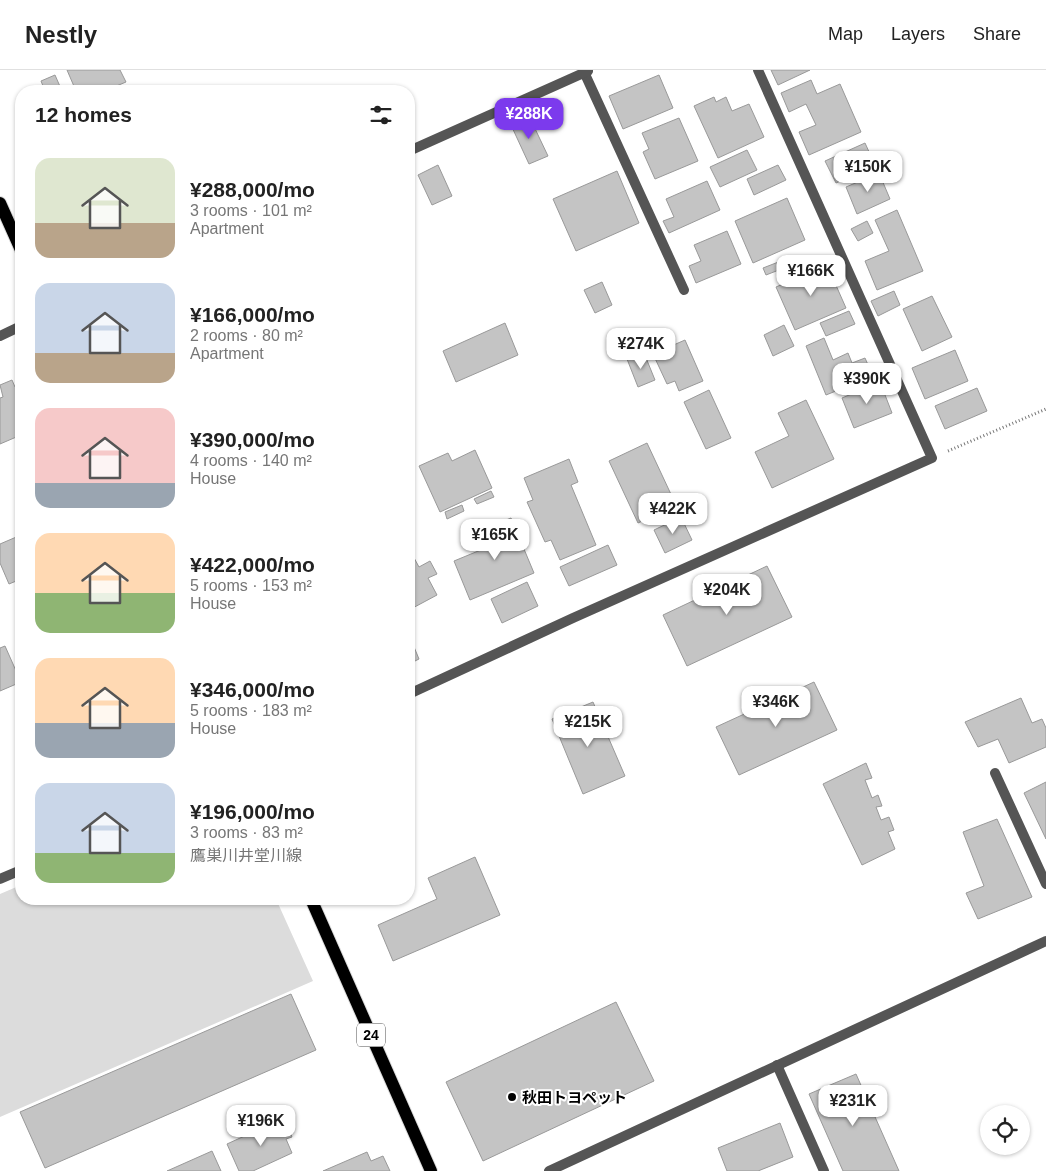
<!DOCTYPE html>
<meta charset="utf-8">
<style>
:root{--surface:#fff;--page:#f6f6f6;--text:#222;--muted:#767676;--line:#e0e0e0;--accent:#7c3aed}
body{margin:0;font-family:Arial,"Noto Sans JP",sans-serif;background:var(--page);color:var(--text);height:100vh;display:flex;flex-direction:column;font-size:19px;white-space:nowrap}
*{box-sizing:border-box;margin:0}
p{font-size:16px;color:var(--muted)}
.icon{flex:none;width:28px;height:28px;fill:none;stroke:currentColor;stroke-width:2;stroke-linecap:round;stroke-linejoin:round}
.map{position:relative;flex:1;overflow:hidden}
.panel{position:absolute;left:15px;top:15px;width:400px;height:820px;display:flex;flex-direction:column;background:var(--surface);border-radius:20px;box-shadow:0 1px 4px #0004}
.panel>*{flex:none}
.fabs{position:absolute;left:980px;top:1035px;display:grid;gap:10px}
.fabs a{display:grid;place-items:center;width:50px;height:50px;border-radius:50%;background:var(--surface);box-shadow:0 1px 4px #0004;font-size:25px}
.price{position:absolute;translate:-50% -42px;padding:0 11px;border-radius:10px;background:#fff;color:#222;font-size:16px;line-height:32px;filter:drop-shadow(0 1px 2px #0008)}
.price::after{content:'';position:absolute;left:50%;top:30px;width:15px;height:11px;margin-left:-8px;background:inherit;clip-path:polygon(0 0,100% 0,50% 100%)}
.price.selected{background:var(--accent);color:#fff}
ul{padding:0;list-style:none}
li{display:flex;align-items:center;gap:15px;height:125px;padding:0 20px}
li span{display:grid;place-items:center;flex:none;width:140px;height:100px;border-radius:15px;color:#555}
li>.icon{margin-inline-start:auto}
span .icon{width:60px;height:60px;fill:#fffc;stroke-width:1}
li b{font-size:21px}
h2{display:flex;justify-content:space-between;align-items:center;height:60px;padding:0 20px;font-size:21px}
header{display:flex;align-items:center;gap:30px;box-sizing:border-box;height:70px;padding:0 25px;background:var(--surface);border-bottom:1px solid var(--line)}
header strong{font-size:24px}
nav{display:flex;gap:28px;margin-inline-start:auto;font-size:18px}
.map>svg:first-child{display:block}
</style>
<header>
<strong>Nestly</strong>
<nav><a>Map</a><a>Layers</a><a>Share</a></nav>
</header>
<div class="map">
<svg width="1046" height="1101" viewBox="0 0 1046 1101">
<rect width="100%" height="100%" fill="#fff"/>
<!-- green -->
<path fill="#dcdcdc" d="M 21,815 L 21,829 L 276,829 L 313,911 L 0,1047 L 0,824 Z"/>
<!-- building -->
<g fill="#c4c4c4" stroke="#999">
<path d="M 67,0 L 120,0 L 126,12 L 114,17 L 116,21 L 76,21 Z"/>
<path d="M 771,0 L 810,0 L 778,15 Z"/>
<path d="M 55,5 L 62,21 L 45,21 L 41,11 Z"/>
<path d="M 659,5 L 673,38 L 623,59 L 609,26 Z"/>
<path d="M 811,10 L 817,24 L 840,14 L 861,62 L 809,85 L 799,62 L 816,55 L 806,34 L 789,42 L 781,23 Z"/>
<path d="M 714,27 L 716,32 L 726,27 L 732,41 L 749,34 L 764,67 L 718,88 L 694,36 Z"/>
<path d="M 529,46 L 548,86 L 529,94 L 511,55 Z"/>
<path d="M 679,48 L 698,91 L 655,109 L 643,82 L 649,79 L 642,63 Z"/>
<path d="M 865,73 L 875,95 L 836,113 L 825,91 Z"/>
<path d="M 747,80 L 757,100 L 720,117 L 710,97 Z"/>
<path d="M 438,95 L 452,126 L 432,135 L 418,105 Z"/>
<path d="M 778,95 L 786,110 L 754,125 L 747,109 Z"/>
<path d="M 617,101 L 639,153 L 576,181 L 553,129 Z"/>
<path d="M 879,103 L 890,129 L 857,144 L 846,117 Z"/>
<path d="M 707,111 L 720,140 L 669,163 L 663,151 L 674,147 L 666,129 Z"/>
<path d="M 787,128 L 805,170 L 753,193 L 735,151 Z"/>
<path d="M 897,140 L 923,201 L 877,220 L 865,191 L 889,181 L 875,150 Z"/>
<path d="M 867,151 L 873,163 L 858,171 L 851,159 Z"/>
<path d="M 727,161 L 741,194 L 696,213 L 689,196 L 701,191 L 694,175 Z"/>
<path d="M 781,191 L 784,198 L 766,205 L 763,198 Z"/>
<path d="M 827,195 L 846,238 L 795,260 L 776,217 Z"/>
<path d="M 602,212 L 612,235 L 595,243 L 584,220 Z"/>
<path d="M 894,221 L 900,235 L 878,246 L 871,231 Z"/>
<path d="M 932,226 L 952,267 L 922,281 L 903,239 Z"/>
<path d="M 849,241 L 855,254 L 826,266 L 820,253 Z"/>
<path d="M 505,253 L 518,285 L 456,312 L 443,281 Z"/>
<path d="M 784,255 L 794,276 L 773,286 L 764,265 Z"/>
<path d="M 824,268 L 833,290 L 848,283 L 852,293 L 865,288 L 873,306 L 826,325 L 806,276 Z"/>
<path d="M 685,270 L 703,311 L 679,321 L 675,311 L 667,314 L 653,284 Z"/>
<path d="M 955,280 L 968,311 L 925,329 L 912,298 Z"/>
<path d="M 644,283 L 655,310 L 638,317 L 627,289 Z"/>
<path d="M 12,310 L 15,317 L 21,314 L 21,365 L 0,374 L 0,328 L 3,327 L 0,315 Z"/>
<path d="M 880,312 L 892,343 L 854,358 L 842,328 Z"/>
<path d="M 977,318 L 987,341 L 945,359 L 935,336 Z"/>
<path d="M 709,320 L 731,368 L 706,379 L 684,332 Z"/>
<path d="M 806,330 L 834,389 L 772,418 L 755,382 L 789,366 L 778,343 Z"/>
<path d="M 647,373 L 676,435 L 638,453 L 609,391 Z"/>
<path d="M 475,380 L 492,418 L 440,442 L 419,396 L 448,383 L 452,391 Z"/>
<path d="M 569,389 L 578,412 L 571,415 L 596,475 L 560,490 L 551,470 L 545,472 L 527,432 L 533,430 L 524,408 Z"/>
<path d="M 491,421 L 494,427 L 477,434 L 474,429 Z"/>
<path d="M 462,435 L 464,441 L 447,449 L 445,442 Z"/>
<path d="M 681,447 L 692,470 L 665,483 L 654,460 Z"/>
<path d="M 511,448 L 534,503 L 470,530 L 454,491 L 488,477 L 481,460 Z"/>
<path d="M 21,465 L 21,509 L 9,514 L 0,493 L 0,474 Z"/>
<path d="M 608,475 L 617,495 L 569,516 L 560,497 Z"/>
<path d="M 413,486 L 419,497 L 430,491 L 437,504 L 428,508 L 437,525 L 409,540 L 409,488 Z"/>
<path d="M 767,496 L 792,547 L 687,596 L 663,545 Z"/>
<path d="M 527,512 L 538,536 L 502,553 L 491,529 Z"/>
<path d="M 409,565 L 419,589 L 409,594 Z"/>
<path d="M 5,576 L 21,612 L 0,621 L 0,578 Z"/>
<path d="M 814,612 L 837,660 L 739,705 L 716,657 Z"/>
<path d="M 1021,628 L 1032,653 L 1042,649 L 1046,658 L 1046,677 L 1009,693 L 998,669 L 978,677 L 965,652 Z"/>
<path d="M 593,632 L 625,706 L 583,724 L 552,649 Z"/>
<path d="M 866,693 L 872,708 L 865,710 L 872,728 L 878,725 L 882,736 L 876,737 L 881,750 L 889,747 L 894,760 L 888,762 L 895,779 L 862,795 L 823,714 Z"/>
<path d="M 1046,712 L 1046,769 L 1024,723 Z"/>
<path d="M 997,749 L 1032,827 L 978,849 L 966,823 L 984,816 L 963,762 Z"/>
<path d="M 475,787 L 500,845 L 393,891 L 378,855 L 437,829 L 428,808 Z"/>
<path d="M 291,924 L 316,980 L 45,1098 L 20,1042 Z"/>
<path d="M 616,932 L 654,1011 L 483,1091 L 446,1012 Z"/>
<path d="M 856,1004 L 899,1101 L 843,1101 L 809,1024 Z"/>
<path d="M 284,1048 L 292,1067 L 286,1069 L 292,1083 L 253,1101 L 239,1101 L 227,1074 Z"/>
<path d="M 780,1053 L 793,1087 L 758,1101 L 727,1101 L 718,1078 Z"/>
<path d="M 212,1081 L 221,1101 L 167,1101 Z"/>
<path d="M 367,1082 L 371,1091 L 383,1086 L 390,1101 L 323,1101 Z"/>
</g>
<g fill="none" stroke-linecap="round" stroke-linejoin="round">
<!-- primary casing -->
<g stroke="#dbdbdb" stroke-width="14">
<g id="primary">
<path d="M 0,133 L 21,180"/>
<path d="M 311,829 L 431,1101"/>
</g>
</g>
<!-- path -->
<path stroke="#777" stroke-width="3" stroke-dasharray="1 2.5" stroke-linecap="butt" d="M 948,381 L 1046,339"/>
<!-- minor -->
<g stroke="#555" stroke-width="10">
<path d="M 584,2 L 684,220"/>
<path d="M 409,81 L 588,1"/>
<path d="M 0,266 L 21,256"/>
<path d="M 409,624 L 573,548 L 932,388 L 758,0"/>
<path d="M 995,703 L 1046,814"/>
<path d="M 0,809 L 21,800"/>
<path d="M 777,995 L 824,1101"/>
<path d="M 549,1101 L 1046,871"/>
</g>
<!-- primary -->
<use href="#primary" stroke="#000" stroke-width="12"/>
</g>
<!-- markers -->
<circle fill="#000" stroke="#fff" stroke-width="2" cx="512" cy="1027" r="5"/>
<g text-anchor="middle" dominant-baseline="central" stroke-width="4" stroke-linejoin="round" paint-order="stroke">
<!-- shield labels -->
<rect fill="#fff" stroke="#4c4c4c" stroke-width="1" x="357" y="953.5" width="28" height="23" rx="4"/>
<g font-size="14" font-weight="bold" fill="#000">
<text x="371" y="965">24</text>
</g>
<!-- poi labels -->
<g font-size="15" font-weight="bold" fill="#000" stroke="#fff" text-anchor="start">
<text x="522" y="1027">秋田トヨペット</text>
</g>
</g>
</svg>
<div class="fabs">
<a><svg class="icon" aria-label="locate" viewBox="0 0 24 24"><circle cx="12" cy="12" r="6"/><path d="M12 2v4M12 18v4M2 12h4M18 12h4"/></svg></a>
</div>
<b class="price selected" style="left:529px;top:70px">¥288K</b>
<b class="price" style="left:868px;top:123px">¥150K</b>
<b class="price" style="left:811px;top:227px">¥166K</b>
<b class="price" style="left:641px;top:300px">¥274K</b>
<b class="price" style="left:867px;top:335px">¥390K</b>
<b class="price" style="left:673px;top:465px">¥422K</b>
<b class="price" style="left:495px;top:491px">¥165K</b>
<b class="price" style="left:727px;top:546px">¥204K</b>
<b class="price" style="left:776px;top:658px">¥346K</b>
<b class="price" style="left:588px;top:678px">¥215K</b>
<b class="price" style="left:853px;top:1057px">¥231K</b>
<b class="price" style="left:261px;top:1077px">¥196K</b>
<section class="panel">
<h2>12 homes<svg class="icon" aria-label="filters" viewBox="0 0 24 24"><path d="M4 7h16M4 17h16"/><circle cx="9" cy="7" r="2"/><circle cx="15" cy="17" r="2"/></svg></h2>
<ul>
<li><span style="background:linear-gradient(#dfe7d0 65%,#b9a48a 0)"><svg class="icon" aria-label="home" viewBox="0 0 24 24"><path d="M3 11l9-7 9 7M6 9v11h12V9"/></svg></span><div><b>¥288,000/mo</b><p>3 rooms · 101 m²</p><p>Apartment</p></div></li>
<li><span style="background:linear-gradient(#c9d6e8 70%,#b9a48a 0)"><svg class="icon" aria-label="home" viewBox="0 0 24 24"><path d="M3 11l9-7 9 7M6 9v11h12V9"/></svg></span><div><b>¥166,000/mo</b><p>2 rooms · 80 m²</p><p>Apartment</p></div></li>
<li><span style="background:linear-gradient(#f6c9c9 75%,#9aa5b1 0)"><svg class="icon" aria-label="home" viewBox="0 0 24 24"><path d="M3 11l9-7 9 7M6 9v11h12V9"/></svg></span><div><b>¥390,000/mo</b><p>4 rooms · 140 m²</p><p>House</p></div></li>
<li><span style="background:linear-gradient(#ffd9b3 60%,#8fb573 0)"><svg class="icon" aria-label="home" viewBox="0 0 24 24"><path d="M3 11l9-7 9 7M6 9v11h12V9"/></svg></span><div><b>¥422,000/mo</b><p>5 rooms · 153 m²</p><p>House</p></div></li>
<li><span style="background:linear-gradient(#ffd9b3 65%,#9aa5b1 0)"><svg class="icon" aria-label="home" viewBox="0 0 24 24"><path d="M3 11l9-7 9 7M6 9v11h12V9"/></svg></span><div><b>¥346,000/mo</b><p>5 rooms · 183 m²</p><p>House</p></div></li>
<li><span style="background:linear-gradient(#c9d6e8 70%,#8fb573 0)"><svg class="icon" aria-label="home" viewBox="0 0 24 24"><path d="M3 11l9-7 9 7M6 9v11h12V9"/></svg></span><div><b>¥196,000/mo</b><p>3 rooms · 83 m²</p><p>鷹巣川井堂川線</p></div></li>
</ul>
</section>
</div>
